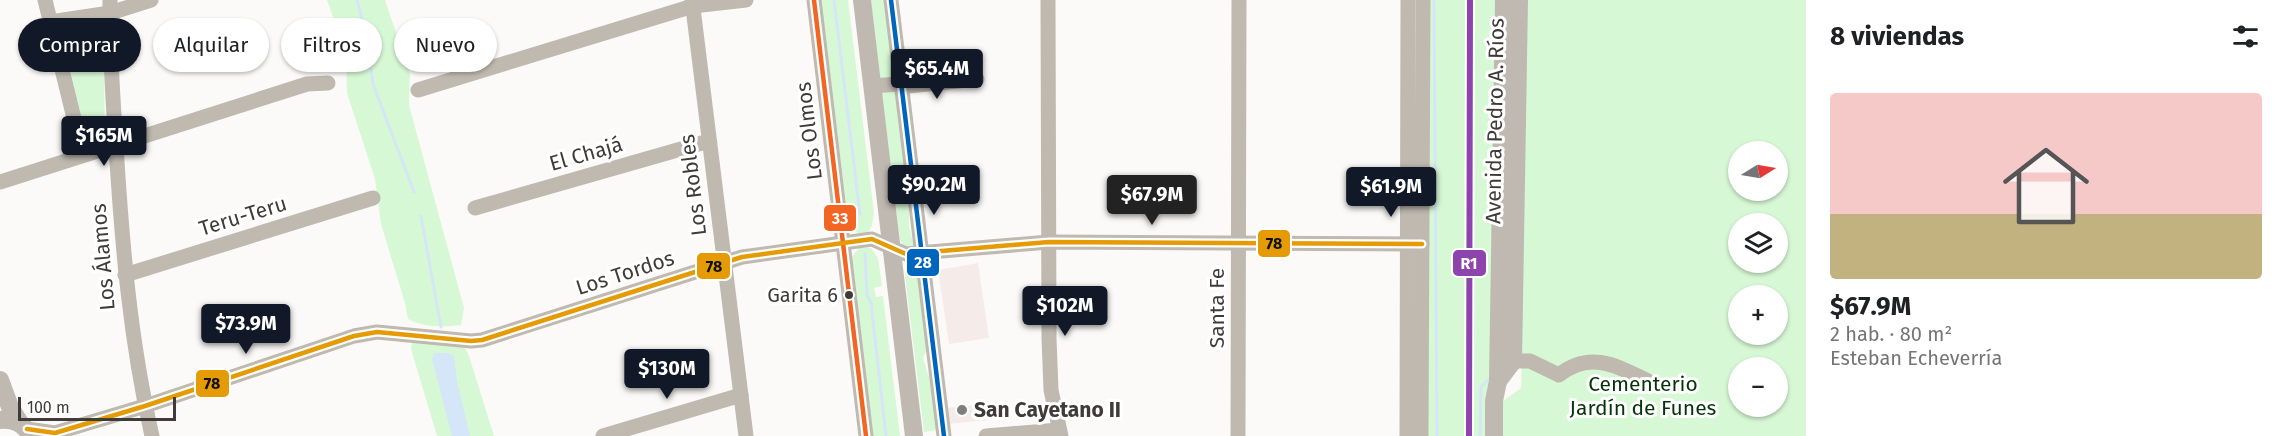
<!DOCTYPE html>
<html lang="es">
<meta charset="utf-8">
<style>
:root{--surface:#fff;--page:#f2f2f2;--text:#202124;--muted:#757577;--line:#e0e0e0;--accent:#111827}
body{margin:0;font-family:"Fira Sans",sans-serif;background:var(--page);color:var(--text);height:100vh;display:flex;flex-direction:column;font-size:22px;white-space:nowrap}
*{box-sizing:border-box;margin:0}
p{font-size:20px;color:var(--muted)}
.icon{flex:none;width:33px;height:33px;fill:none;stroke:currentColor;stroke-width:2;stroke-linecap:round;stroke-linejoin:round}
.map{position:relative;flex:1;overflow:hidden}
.drawer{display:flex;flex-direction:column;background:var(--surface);width:480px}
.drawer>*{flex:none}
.banner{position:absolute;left:18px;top:18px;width:570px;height:54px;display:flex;gap:12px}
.needle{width:39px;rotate:79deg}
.tools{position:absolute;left:1728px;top:141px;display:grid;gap:12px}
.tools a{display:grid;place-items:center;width:60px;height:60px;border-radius:50%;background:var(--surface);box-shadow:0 2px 4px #0004;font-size:30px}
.scale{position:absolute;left:18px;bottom:15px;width:158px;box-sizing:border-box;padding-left:6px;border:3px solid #3e3b39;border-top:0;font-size:16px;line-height:21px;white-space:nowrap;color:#3e3b39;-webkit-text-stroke:4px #fff;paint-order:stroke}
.price{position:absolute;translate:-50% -51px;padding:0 14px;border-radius:6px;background:var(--accent);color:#fff;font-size:20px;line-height:39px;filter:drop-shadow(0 2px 3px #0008)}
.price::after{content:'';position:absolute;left:50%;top:36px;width:18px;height:14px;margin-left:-9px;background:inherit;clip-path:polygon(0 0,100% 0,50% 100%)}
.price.on{background:#222;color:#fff}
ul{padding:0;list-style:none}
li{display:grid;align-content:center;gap:12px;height:318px;padding:0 24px}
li+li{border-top:2px solid var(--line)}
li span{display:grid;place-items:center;height:186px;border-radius:6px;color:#555}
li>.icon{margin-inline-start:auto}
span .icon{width:108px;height:108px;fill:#fffc;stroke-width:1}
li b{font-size:26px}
h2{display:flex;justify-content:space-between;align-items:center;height:72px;padding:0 24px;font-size:26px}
.tag{padding:0 21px;border-radius:27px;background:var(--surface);box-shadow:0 2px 4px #0004;font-size:21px;line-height:54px}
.tag.on{background:var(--accent);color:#fff}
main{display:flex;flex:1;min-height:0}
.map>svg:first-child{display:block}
</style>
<main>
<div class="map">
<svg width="1806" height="436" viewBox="0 0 1806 436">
<rect width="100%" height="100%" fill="#fcfaf8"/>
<!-- commercial -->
<g fill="#f5ece9">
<path d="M 978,263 L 989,338 L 949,344 L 938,270 Z"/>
<path d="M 995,403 L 997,419 L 949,424 L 947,408 Z"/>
</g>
<!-- green -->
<g fill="#d7f8d4" fill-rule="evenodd">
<path d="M 327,0 L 385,0 L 410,74 L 409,105 L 464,308 L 461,325 C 443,327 425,328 408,319 L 405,303 L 381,224 L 375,179 L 347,93 L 346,54 Z"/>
<path d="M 820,0 L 848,0 L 874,213 L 872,225 L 868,233 L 860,235 L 849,225 Z"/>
<path d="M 871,0 L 885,0 L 894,77 L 891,81 L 880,78 Z"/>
<path d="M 1423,0 L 1806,0 L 1806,436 L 1502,436 L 1502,402 L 1521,388 L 1522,354 L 1498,381 L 1494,436 L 1421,436 ZM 1738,152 L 1778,152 L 1778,190 L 1738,190 ZM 1738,224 L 1778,224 L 1778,262 L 1738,262 ZM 1738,296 L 1778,296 L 1778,334 L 1738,334 ZM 1738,368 L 1778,368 L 1778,406 L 1738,406 Z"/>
<path d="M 92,24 L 99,25 L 103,31 L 105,128 L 102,137 L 96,141 L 90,139 L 85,132 L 62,35 L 66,29 Z"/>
<path d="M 897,91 L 909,197 L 909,226 L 914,246 L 904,247 L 900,240 L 882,97 L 882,92 Z"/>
<path d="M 859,248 L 871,248 L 878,258 L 882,286 L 874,288 L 876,297 L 883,296 L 900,436 L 873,436 L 851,258 Z"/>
<path d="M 910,261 L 917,263 L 927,349 L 923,358 L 928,375 L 932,379 L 936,430 L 924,432 L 905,276 L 905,266 Z"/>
<path d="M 420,342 L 465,348 L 469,356 L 494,436 L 437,436 L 411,349 L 412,343 Z"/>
</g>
<!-- water -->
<path fill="#d4e6f8" d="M 434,353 L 448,353 L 454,356 L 457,381 L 470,436 L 452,436 L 432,359 Z"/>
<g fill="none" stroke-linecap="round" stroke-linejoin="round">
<!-- stream -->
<g stroke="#d4e6f8" stroke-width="3">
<path d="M 357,0 L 366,34 L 373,84 L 414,192"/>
<path d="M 834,0 L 860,214"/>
<path d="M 1434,0 L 1437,436"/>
<path d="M 421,216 L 441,327"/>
<path d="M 865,254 L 867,295 L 871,303 L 886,436"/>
<path d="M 1480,436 L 1481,387 L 1491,377"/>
</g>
<!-- minor -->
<g stroke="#bfb9b0" stroke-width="15">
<path d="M 45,0 L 83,155"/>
<path d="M 110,0 C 109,48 113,98 116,146 C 122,244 130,340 152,436"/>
<path d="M 692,0 L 746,436"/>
<path d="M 814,0 L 866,436"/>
<path d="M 891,0 L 944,436"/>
<path d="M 1048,0 L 1049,338 L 1051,390 L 1061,436"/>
<path d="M 50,22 L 110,13 L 151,0"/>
<path d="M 872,86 L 899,84 L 908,86 L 977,79"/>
<path d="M 418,90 L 693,6 L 746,0"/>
<path d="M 0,182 L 307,84 L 328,83"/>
<path d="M 475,208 L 709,141"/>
<path d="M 125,275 L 373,198"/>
<path d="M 1501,361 L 1530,361 L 1559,375 C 1590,350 1617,366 1648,381"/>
<path d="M 27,429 L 55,433 L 145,406 L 354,336 L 377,332 L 471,341 L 482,340 L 742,257 L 872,239 L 906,254 L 1049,242 L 1422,244"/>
<path d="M 603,436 L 741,395"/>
<path d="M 986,436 L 1059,430"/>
<path d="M 1238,436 L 1239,0"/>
<path d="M 1407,436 L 1408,0"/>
<path d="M 1421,436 L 1423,0"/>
</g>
<!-- major -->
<g stroke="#c0b9b1" stroke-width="18">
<path d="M 862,0 L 914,436"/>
<path d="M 0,380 L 10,407 L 20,423"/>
<path d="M 1498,381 L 1513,361 L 1519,0"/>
<path d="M 0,420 C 14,419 23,423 31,436"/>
<path d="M 1494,436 L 1494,401 L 1498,381 L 1504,0"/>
</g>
<!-- bus-1 casing -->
<g stroke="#fff" stroke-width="9">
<path id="bus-1" d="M 814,0 L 866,436"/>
</g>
<!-- bus-2 casing -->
<g stroke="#fff" stroke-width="9">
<path id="bus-2" d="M 891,0 L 944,436"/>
</g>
<!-- bus-3 casing -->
<g stroke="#fff" stroke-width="9">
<path id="bus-3" d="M 27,429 L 55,433 L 145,406 L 354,336 L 377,332 L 471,341 L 482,340 L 742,257 L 872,239 L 906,254 L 1049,242 L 1422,244"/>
</g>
<!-- bus-1 -->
<use href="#bus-1" stroke="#f26522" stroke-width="4.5"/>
<!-- bus-2 -->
<use href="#bus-2" stroke="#0065bd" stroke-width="4.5"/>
<!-- bus-3 -->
<use href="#bus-3" stroke="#e49b06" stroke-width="4.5"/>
<!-- rail-1 casing -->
<g stroke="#fff" stroke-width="10">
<path id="rail-1" d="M 1469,436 L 1470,0"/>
</g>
<!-- rail-1 -->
<use href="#rail-1" stroke="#8e44ad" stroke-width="6"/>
</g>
<!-- markers -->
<circle fill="#3e3b39" stroke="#fff" stroke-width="2" cx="849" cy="295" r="5"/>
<circle fill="#807e7c" stroke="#fff" stroke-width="2" cx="962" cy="410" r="6"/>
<g text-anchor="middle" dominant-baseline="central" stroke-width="6" stroke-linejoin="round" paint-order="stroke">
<!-- bus labels -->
<g font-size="20" fill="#3e3b39" stroke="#fff" text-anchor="end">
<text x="838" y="295">Garita 6</text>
</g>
<!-- street labels -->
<g font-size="21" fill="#3e3b39" stroke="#fff">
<text transform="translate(1495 121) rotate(-89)">Avenida Pedro A. Ríos</text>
<text transform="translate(809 131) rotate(-97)">Los Olmos</text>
<text transform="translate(586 154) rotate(-16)">El Chajá</text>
<text transform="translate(693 185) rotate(-97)">Los Robles</text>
<text transform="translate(243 216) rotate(-17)">Teru-Teru</text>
<text transform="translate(103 257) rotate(-95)">Los Álamos</text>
<text transform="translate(625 273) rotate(-18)">Los Tordos</text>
<text transform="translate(1217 308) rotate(-90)">Santa Fe</text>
</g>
<!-- park labels -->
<g font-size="21" fill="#053408" stroke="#fff">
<text x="1643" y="384">Cementerio<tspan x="1643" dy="24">Jardín de Funes</tspan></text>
</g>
<!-- poi labels -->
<g font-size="21" font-weight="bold" fill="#3e3b39" stroke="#fff" text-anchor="start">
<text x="974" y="410">San Cayetano II</text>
</g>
</g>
<g stroke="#fff" stroke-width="2">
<rect x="823" y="204" width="34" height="28" rx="6" fill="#f26522"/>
<rect x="1257" y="229" width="34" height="29" rx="6" fill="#e49b06"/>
<rect x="906" y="248" width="34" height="29" rx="6" fill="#0065bd"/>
<rect x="1452" y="249" width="35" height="28" rx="6" fill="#8e44ad"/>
<rect x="696" y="252" width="35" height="28" rx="6" fill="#e49b06"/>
<rect x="195" y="369" width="35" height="29" rx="6" fill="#e49b06"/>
</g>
<g font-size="16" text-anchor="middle" font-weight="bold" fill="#fff">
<text x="840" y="224">33</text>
<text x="923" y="268">28</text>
<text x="1469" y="269">R1</text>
</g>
<g font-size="16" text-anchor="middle" font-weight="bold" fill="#111">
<text x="1274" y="249">78</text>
<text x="714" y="272">78</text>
<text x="212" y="389">78</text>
</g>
</svg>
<div class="tools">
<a><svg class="needle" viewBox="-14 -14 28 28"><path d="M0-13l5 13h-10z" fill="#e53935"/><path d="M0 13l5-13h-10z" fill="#757577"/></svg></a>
<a><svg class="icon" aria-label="layers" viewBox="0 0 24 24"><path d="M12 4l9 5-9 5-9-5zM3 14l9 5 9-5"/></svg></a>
<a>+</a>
<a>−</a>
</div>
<div class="scale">100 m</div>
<b class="price" style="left:937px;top:100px">$65.4M</b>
<b class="price" style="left:104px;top:167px">$165M</b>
<b class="price" style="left:934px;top:216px">$90.2M</b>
<b class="price" style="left:1391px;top:218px">$61.9M</b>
<b class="price on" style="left:1152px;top:226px">$67.9M</b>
<b class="price" style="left:1065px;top:337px">$102M</b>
<b class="price" style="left:246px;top:355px">$73.9M</b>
<b class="price" style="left:667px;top:400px">$130M</b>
<div class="banner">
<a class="tag on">Comprar</a>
<a class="tag">Alquilar</a>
<a class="tag">Filtros</a>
<a class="tag">Nuevo</a>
</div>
</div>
<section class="drawer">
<h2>8 viviendas<svg class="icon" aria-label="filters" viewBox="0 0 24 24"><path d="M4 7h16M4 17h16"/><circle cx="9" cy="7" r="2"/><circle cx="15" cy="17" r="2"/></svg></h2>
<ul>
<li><span style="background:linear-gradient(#f6c9c9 65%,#c2b280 0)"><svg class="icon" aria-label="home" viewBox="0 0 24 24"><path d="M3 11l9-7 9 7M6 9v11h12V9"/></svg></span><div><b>$67.9M</b><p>2 hab. · 80 m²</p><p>Esteban Echeverría</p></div></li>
</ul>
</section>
</main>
